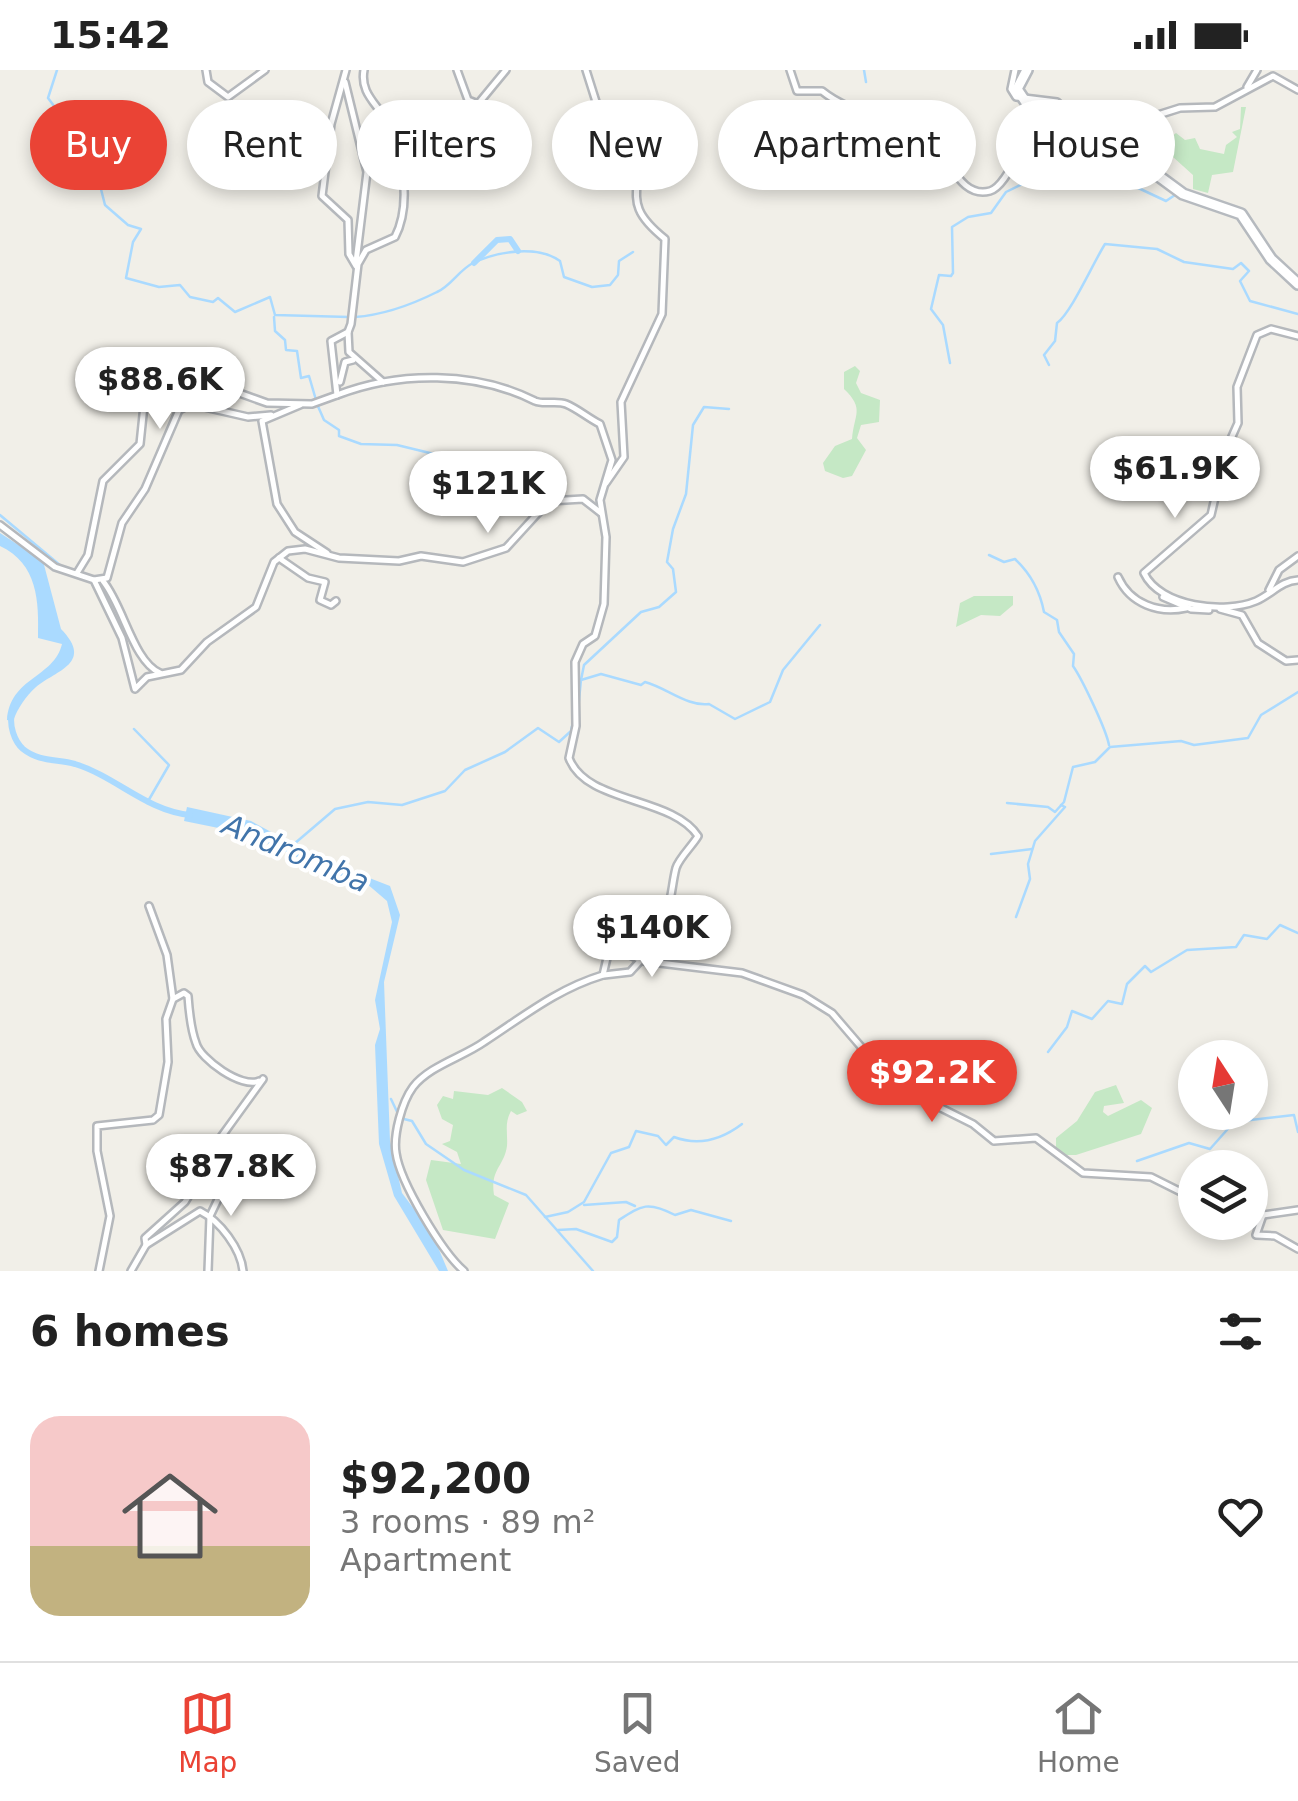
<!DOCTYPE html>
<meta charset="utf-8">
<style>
:root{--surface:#fff;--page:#f2f2f2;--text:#222;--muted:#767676;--line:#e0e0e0;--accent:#ea4335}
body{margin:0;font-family:"DejaVu Sans",sans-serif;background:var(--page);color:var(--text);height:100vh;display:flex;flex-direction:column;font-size:38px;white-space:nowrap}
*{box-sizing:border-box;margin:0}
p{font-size:32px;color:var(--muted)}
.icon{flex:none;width:55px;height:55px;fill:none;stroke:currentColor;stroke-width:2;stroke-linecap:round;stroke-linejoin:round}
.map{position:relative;height:1201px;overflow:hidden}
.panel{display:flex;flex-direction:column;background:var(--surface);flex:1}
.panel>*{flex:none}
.guide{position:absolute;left:30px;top:30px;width:1240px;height:90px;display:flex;gap:20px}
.needle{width:65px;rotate:348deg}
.buttons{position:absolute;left:1178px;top:970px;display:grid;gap:20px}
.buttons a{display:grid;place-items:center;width:90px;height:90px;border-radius:50%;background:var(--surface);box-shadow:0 5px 15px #0003;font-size:50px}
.price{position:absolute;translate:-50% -85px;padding:0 22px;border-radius:35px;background:#fff;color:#222;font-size:32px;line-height:65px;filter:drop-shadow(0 2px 5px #0008)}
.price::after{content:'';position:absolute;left:50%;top:60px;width:30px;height:22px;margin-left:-15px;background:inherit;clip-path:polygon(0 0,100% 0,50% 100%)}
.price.active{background:var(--accent);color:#fff}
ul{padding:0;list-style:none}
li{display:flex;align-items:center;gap:30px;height:250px;padding:0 30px}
li span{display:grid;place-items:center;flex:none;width:280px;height:200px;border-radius:30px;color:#555}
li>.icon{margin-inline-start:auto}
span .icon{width:120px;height:120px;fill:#fffc;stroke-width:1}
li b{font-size:42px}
h2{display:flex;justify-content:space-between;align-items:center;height:120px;padding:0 30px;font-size:42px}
.tag{padding:0 35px;border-radius:45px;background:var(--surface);box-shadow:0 5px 15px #0003;font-size:35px;line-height:90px}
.tag.active{background:var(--accent);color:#fff}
.status{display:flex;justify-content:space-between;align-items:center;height:70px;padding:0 50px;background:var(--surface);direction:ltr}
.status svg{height:28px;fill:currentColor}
.menu{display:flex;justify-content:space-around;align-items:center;height:140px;border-top:2px solid var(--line);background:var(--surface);font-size:28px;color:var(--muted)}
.menu a{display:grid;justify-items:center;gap:5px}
.menu .active{color:var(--accent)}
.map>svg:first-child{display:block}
</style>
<div class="status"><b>15:42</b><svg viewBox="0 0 49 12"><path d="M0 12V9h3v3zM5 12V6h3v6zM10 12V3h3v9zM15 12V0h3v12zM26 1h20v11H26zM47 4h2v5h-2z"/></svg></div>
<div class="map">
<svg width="1298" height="1201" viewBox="0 0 1298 1201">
<rect width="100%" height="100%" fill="#f1efe8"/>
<!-- green -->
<g fill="#c5e8c5">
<path d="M 1241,37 L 1246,37 L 1233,102 L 1212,105 L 1208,123 L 1193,119 L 1193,105 L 1173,87 L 1165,72 L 1176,63 L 1185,70 L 1195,68 L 1200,79 L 1224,84 L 1226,75 L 1237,67 L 1232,62 L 1240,59 Z"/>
<path d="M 855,296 L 860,301 L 856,313 L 861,323 L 880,330 L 879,352 L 861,355 L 857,368 L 866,380 L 852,406 L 843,408 L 825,401 L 823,393 L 835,376 L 852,369 C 854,344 865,339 844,319 L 844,302 Z"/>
<path d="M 974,526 L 1013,526 L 1013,535 L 1000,546 L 981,545 L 956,557 L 960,533 Z"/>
<path d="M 1116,1015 L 1124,1033 L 1104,1036 L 1103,1042 L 1108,1046 L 1141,1030 L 1152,1038 L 1141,1064 L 1076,1085 L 1066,1085 L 1056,1078 L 1056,1068 L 1077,1051 L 1095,1022 Z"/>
<path d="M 502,1018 L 522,1032 L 527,1041 L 517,1045 L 511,1041 C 504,1054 508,1063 507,1076 C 504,1097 490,1099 494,1125 L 509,1133 L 495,1169 L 443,1160 L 426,1110 L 431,1090 L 461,1094 L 457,1082 L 442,1074 L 450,1071 L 453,1055 L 442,1049 L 437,1035 L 443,1026 L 453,1029 L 454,1021 L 488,1025 Z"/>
</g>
<!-- water -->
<g fill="#aadaff">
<path d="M 0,463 L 43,491 L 61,559 C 94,593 57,600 36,617 C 25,627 18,638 13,651 L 7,650 C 10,607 54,608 62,574 L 38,568 C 39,531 38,494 0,476 Z"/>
<path d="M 187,737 L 251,751 L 323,790 L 390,816 L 400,845 L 384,912 L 390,1071 L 402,1123 L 432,1163 L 448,1201 L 439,1201 L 394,1126 L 379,1074 L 375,975 L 380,959 L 375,930 L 392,852 L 387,831 L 366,813 L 330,803 L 248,764 L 184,751 Z"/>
</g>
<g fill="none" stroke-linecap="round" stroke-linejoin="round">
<!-- stream -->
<g stroke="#aadaff" stroke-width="2.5">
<path d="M 57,0 L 48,28 L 57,40 L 85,56 L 105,135 L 128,155 L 141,159 L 133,172 L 126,208 L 159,217 L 180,215 L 190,227 L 213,232 L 218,228 L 235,242 L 270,227 L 275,245 L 349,247"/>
<path d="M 864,0 L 866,12"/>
<path d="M 274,247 L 275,261 L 285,270 L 286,280 L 297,281 L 301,308 L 309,306 L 316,330"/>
<path d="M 355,247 C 383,245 413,234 437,222 C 451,216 459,200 473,193 C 500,180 539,176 560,191 L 564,207 L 592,217 L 610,215 L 618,205 L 619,191 L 633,182"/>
<path d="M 950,293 L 943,255 L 931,239 L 939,205 L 951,206 L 953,203 L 952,157 L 968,147 L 991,143 L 1006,122 L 1067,92 L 1096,101 L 1103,111 L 1119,109 L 1166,131 L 1175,125"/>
<path d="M 1049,295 L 1044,285 L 1055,271 L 1057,253 C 1071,243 1092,195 1105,174 L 1157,179 L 1184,192 L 1233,199 L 1241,193 L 1249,201 L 1240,211 L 1250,231 L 1298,244"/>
<path d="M 317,334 L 324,350 L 339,360 L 339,366 L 361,374 L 397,375 L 434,384"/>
<path d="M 0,445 L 61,496"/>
<path d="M 989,485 L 1004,492 L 1015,489 C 1030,503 1040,521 1044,542 L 1057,550 L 1059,562 L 1074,584 L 1073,596 C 1082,609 1106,659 1109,675"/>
<path d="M 581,610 L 584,595 L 641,542 L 659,537 L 676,522 L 673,499 L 667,492 L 673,459 L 686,424 L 693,355 L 704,337 L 729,339"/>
<path d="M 578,640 L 581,610 L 601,604 L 641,615 L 645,612 C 667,618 688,637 709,634 L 735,649 L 770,632 L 783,600 L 820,555"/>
<path d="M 134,659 L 169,695 L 147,733"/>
<path d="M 1007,733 L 1048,737 L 1055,742 L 1064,732 L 1073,697 L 1095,692 L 1110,677 L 1181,671 L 1194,675 L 1248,668 L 1261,645 L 1298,622"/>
<path d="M 294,774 L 335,739 L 368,732 L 402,735 L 445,721 L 465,700 L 505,682 L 538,658 L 559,672 L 571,661 L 573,651"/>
<path d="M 991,784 L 1032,779"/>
<path d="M 1016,847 L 1030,809 L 1028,794 L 1035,771 L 1065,737 L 1061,735"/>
<path d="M 1048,982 L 1067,957 L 1072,941 L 1092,949 L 1108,931 L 1122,934 L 1127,914 L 1145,896 L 1151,902 L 1187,880 L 1236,877 L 1244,865 L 1267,869 L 1280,855 L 1298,863"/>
<path d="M 391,1029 L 400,1048 L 412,1051 L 426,1074 L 464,1100 L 526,1125 L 593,1201"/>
<path d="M 1137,1091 L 1189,1073 L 1210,1079 L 1234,1052 L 1294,1045 L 1298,1062"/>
<path d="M 584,1135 L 626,1132 L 635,1136"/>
<path d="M 545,1147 L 568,1142 L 584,1132 L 611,1083 L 629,1077 L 636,1061 L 658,1066 L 666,1075 L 674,1067 C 698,1076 721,1070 742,1054"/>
<path d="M 558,1160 L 576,1159 L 612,1172 L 617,1167 L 619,1150 C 642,1135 648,1131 675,1145 L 691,1140 L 731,1151"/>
</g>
<!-- river -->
<g stroke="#aadaff" stroke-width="6">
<path d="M 474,193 L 497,170 L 510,169 L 518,181"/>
<path d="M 12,643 C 9,655 14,671 23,679 C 39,692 57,689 75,694 C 117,707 145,740 190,745"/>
</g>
<!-- street casing -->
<g stroke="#b5b8bc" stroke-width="10">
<g id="street">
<path d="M 206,0 L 208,12 L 228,27 L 265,0"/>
<path d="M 346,0 L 331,54 L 322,126 L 348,150 L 349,184 L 356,196"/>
<path d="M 457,0 L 468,30 L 478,34 L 506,0"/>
<path d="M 586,0 L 604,57 L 635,73 C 645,124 619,132 665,169 L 662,244 L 621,332 L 624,387 L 606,413"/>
<path d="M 790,0 L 797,21 L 822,21 C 854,47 906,51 933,75 C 950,89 961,129 990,121 C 1007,116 1020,74 1035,59"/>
<path d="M 1015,0 L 1011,19 L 1016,27 L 1057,32 L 1077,50 L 1139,51 L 1180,38 L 1215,37 L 1273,6 L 1298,20"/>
<path d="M 345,12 L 367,102 L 356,192"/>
<path d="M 1247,17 L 1257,0"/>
<path d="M 348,262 L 349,282 L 383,312"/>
<path d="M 1298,266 L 1271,259 L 1257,265 L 1237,317 L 1238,353 L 1226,380 L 1211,445 L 1144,503 C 1160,537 1225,544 1256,531 C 1272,524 1281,511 1298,510"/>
<path d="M 340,312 L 345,292 L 353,290"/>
<path d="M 337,325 C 399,301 476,301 535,331 C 544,335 556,330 566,334 C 578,339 588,348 600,354 L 612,390 L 600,430 L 606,467 L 604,534 L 595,566 L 583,574 L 575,592 L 576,656 L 569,688 C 586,734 672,726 698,766 C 693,775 679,788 676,798 C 669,825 675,844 646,859 L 624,854 L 614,858 L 603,905 C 557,919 524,946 484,972 C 463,987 429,996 413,1017 C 402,1032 393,1065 396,1083 C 400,1112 442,1182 464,1201"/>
<path d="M 300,335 L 262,351 L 277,434 L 295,462 L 327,483"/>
<path d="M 0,455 L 55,497 L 94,510 L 122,568 L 135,619 L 147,607 L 181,600 L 207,572 L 256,537 L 274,492 L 288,481 L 305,479 L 339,488 L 399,491 L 421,486 L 463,492 L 506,478 L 549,431 L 583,429 L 601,443"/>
<path d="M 279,488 L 308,508 L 325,512 L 320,530 L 331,535 L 336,531"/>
<path d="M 77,503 L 88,485 L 103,411 L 140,374 L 146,316 L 206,311 L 267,333 L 312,334 L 337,325 L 331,271 L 348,262 L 351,254 L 358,194 L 366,180 L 395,167 C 412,134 403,82 386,50 C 375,32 360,22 364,0"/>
<path d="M 1118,507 C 1130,534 1159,544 1186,538"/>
<path d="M 94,510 L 107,508 L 122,453 L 145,419 L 179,340 L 191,334 L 248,347 L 271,345"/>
<path d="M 103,511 C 124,537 133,591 160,603"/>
<path d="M 1269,520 L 1279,500 L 1298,486"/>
<path d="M 1163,527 L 1191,539 L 1209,540"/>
<path d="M 1220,539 L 1242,545 L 1258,573 L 1286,591 L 1298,590"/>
<path d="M 613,870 L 625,883 L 643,891 L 742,903 L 803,925 L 832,943 L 893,1014 L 973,1054 L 994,1071 L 1036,1068 L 1083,1103 L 1151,1107 L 1195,1129"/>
<path d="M 604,905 L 630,902 L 641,890"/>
<path d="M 173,929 L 184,923 L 188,926 C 189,940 191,960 196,973 C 200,989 242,1019 259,1011"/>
<path d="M 1250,1140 L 1263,1145 L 1298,1140"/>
<path d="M 1263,1145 L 1256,1165 L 1275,1166 L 1298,1179"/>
<path d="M 146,1175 L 145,1168 L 185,1132 L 205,1099 L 219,1106"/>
<path d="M 99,1201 L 110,1146 L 97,1081 L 97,1056 L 153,1050 L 159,1045 L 168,992 L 166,949 L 173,929 L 167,885 L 149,836"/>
<path d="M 131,1201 L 146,1175 L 200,1141 C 220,1151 241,1179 243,1201"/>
<path d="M 208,1201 L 210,1146 L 221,1123 L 216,1074 L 263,1009"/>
</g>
</g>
<!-- secondary casing -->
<g stroke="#b6babf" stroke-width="14">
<path id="secondary" d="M 1027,0 L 1017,19 L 1033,43 L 1036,63 L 1149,99 L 1183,124 L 1241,144 L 1271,189 L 1298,214"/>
</g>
<!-- street -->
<use href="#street" stroke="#fff" stroke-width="5"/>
<!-- secondary -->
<use href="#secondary" stroke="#fff" stroke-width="9"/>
</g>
<g text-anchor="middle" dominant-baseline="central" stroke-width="8" stroke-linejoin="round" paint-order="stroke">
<!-- water labels -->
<g font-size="30" font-style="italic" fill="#4174aa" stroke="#fff">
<text transform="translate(296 783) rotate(23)">Andromba</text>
</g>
</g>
</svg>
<div class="buttons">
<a><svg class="needle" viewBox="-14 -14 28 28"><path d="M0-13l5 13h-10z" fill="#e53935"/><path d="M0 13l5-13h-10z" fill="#767676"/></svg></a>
<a><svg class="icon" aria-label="layers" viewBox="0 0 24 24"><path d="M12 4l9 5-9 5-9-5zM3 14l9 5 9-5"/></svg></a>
</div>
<b class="price" style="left:160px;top:362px">$88.6K</b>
<b class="price" style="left:1175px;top:451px">$61.9K</b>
<b class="price" style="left:488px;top:466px">$121K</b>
<b class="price" style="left:652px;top:910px">$140K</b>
<b class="price active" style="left:932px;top:1055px">$92.2K</b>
<b class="price" style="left:231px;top:1149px">$87.8K</b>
<div class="guide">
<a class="tag active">Buy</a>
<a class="tag">Rent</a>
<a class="tag">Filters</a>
<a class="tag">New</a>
<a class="tag">Apartment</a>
<a class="tag">House</a>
</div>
</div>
<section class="panel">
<h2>6 homes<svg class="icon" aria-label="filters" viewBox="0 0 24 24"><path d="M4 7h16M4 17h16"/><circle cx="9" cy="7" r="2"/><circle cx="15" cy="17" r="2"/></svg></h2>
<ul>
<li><span style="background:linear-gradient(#f6c9c9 65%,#c2b280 0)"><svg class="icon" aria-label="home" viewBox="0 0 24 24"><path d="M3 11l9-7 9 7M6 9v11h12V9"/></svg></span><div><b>$92,200</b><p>3 rooms · 89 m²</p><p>Apartment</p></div><svg class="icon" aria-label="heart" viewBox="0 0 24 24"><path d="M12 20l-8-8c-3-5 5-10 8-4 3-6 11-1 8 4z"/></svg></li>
</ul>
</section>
<nav class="menu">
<a class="active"><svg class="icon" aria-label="map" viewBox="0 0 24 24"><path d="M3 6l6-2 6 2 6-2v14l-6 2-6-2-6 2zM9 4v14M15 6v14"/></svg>Map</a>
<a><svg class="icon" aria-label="saved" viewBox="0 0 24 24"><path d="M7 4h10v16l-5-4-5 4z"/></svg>Saved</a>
<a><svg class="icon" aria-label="home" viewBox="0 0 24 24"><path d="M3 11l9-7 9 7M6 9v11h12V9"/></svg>Home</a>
</nav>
